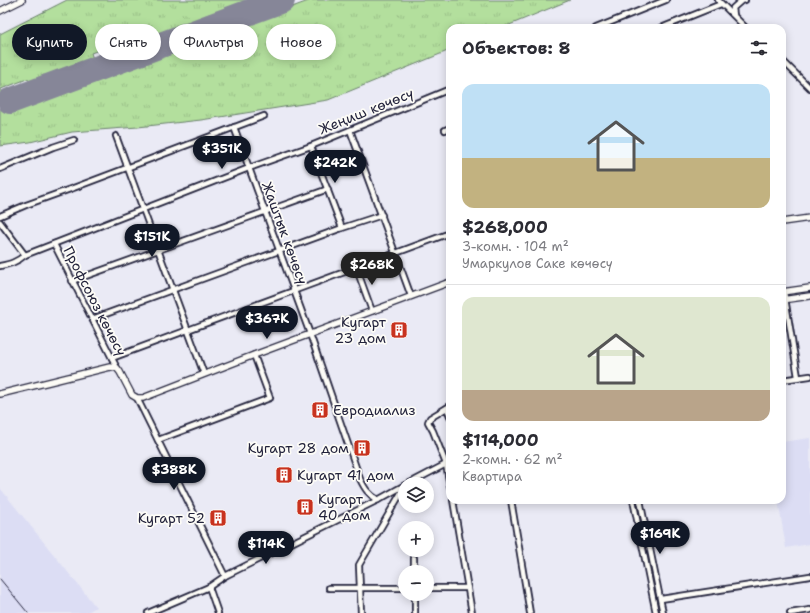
<!DOCTYPE html>
<html lang="ru">
<meta charset="utf-8">
<style>
:root{--surface:#fff;--page:#f7f7f7;--text:#2b2b33;--muted:#7c7c81;--line:#e1e1e2;--accent:#111827}
body{margin:0;font-family:"Shantell Sans",sans-serif;background:var(--page);color:var(--text);height:100vh;display:flex;flex-direction:column;font-size:15px;white-space:nowrap}
*{box-sizing:border-box;margin:0}
p{font-size:13px;color:var(--muted)}
.icon{flex:none;width:22px;height:22px;fill:none;stroke:currentColor;stroke-width:2;stroke-linecap:round;stroke-linejoin:round}
.map{position:relative;flex:1;overflow:hidden}
.side{position:absolute;left:446px;top:24px;width:340px;height:480px;display:flex;flex-direction:column;background:var(--surface);border-radius:12px;box-shadow:0 2px 10px #0003}
.side>*{flex:none}
.guide{position:absolute;left:12px;top:24px;width:374px;height:36px;display:flex;gap:8px}
.buttons{position:absolute;left:398px;top:477px;display:grid;gap:8px}
.buttons a{display:grid;place-items:center;width:36px;height:36px;border-radius:50%;background:var(--surface);box-shadow:0 2px 10px #0003;font-size:20px}
.price{position:absolute;translate:-50% -34px;padding:0 9px;border-radius:14px;background:var(--accent);color:#fff;font-size:13px;line-height:26px;filter:drop-shadow(0 1px 2px #0008)}
.price::after{content:'';position:absolute;left:50%;top:24px;width:12px;height:9px;margin-left:-6px;background:inherit;clip-path:polygon(0 0,100% 0,50% 100%)}
.price.selected{background:#222;color:#fff}
ul{padding:0;list-style:none}
li{display:grid;align-content:center;gap:8px;height:212px;padding:0 16px}
li+li{border-top:1px solid var(--line)}
li span{display:grid;place-items:center;height:124px;border-radius:12px;color:#555}
li>.icon{margin-inline-start:auto}
span .icon{width:72px;height:72px;fill:#fffc;stroke-width:1}
li b{font-size:17px}
h2{display:flex;justify-content:space-between;align-items:center;height:48px;padding:0 16px;font-size:17px}
.chip{padding:0 14px;border-radius:18px;background:var(--surface);box-shadow:0 2px 10px #0003;font-size:14px;line-height:36px}
.chip.selected{background:var(--accent);color:#fff}
.map>svg:first-child{display:block}
</style>
<div class="map">
<svg width="810" height="613" viewBox="0 0 810 613">
<defs>
<pattern id="grass-tufts" width="24" height="20" patternUnits="userSpaceOnUse"><rect width="24" height="20" fill="#b3df9d"/><path d="M3 7l-1-3M5 7V3M7 7l1-3M15 17l-1-3M17 17v-4M19 17l1-3" fill="none" stroke="#9abf88"/></pattern>
</defs>
<rect width="100%" height="100%" fill="#eaeaf5"/>
<filter id="ink" filterUnits="userSpaceOnUse"><feTurbulence type="fractalNoise" baseFrequency=".025" numOctaves="2"/><feDisplacementMap in="SourceGraphic" scale="8" xChannelSelector="R" yChannelSelector="G"/><feConvolveMatrix kernelMatrix="1 2 1 2 8 2 1 2 1" color-interpolation-filters="sRGB"/></filter>
<g filter="url(#ink)">
<!-- built -->
<g fill="#dcddf4">
<path d="M 810,438 L 810,544 L 786,548 L 778,500 L 782,500 L 782,442 Z"/>
<path d="M 0,488 L 96,607 L 86,613 L 0,613 Z"/>
</g>
<!-- grass -->
<path fill="url(#grass-tufts)" stroke="#6a806c" d="M 67,0 L 253,0 L 128,47 L 117,43 L 91,53 L 93,59 L 32,82 L 27,79 L 1,89 L 9,112 L 311,0 L 570,0 L 502,28 L 450,28 L 450,50 L 328,100 L 201,120 L 138,127 L 72,132 L 30,142 L 0,146 L 0,34 Z"/>
<g fill="none" stroke-linecap="round" stroke-linejoin="round">
<!-- runway -->
<path stroke="#868698" stroke-width="26" d="M 10,101 L 282,0"/>
<!-- minor casing -->
<g stroke="#22223b" stroke-width="8">
<g id="minor">
<path d="M 718,0 L 746,28"/>
<path d="M 734,15 L 733,8 L 741,1 L 745,0"/>
<path d="M 596,28 L 666,0"/>
<path d="M 661,28 L 721,4"/>
<path d="M 782,60 L 810,88"/>
<path d="M 234,127 L 310,334 L 360,479 C 365,489 368,494 378,500"/>
<path d="M 350,130 L 411,296"/>
<path d="M 445,130 L 450,128"/>
<path d="M 116,136 L 204,374"/>
<path d="M 311,146 L 342,228"/>
<path d="M 0,169 L 53,147 L 74,140"/>
<path d="M 0,216 L 26,205 L 76,187 L 153,158 L 264,116"/>
<path d="M 0,222 L 25,255"/>
<path d="M 54,244 L 117,368"/>
<path d="M 0,266 C 10,264 17,262 25,255 L 249,168 L 311,146 L 450,89"/>
<path d="M 356,267 L 372,311"/>
<path d="M 72,281 L 328,189"/>
<path d="M 784,292 L 798,377"/>
<path d="M 92,319 L 342,228 L 382,215"/>
<path d="M 112,358 L 450,233"/>
<path d="M 782,380 L 810,376"/>
<path d="M 137,398 L 225,576"/>
<path d="M 450,406 L 430,418 L 428,422 L 433,431 L 446,464 L 450,486"/>
<path d="M 447,408 L 450,416"/>
<path d="M 158,440 L 270,398 L 254,355"/>
<path d="M 408,484 L 450,462"/>
<path d="M 453,500 L 472,613"/>
<path d="M 511,500 L 530,613"/>
<path d="M 633,500 L 656,613"/>
<path d="M 640,500 L 663,613"/>
<path d="M 414,558 L 414,572"/>
<path d="M 209,587 L 218,613"/>
<path d="M 329,588 L 405,588"/>
<path d="M 427,588 L 468,588"/>
<path d="M 415,594 L 415,613"/>
<path d="M 661,599 L 810,576"/>
<path d="M 148,613 L 209,587 L 225,576 L 378,500 L 405,485"/>
<path d="M 361,613 L 359,565 L 405,486"/>
<path d="M 790,613 L 810,610"/>
</g>
</g>
<!-- major casing -->
<g stroke="#22223b" stroke-width="8">
<g id="major">
<path d="M 0,11 L 22,0"/>
<path d="M 782,222 L 810,218"/>
<path d="M 782,292 L 810,288"/>
<path d="M 782,300 L 810,296"/>
<path d="M 0,394 L 110,367 L 117,368 L 120,372 L 132,395 L 137,398 L 143,398 L 254,355 L 450,282"/>
</g>
</g>
<!-- minor -->
<use href="#minor" stroke="#fdfcf7" stroke-width="4.5"/>
<!-- major -->
<use href="#major" stroke="#fdfcf7" stroke-width="5.5"/>
<!-- rail -->
<path stroke="#22223b" stroke-width="1" d="M 0,579 L 28,613"/>
</g>
</g>
<!-- icons -->
<defs>
<g id="building-square" transform="scale(0.9)"><rect x="-9" y="-9" width="18" height="18" rx="4" fill="#c8321e" stroke="#fdfcf7"/><path d="M-4-6H4V6H1V3H-1V6H-4ZM-2.5-4.3h1.7v1.8h-1.7ZM.8-4.3h1.7v1.8H.8ZM-2.5-1h1.7V.8h-1.7ZM.8-1h1.7V.8H.8Z" fill="#fff"/></g>
</defs>
<g fill-rule="evenodd">
<use href="#building-square" x="399" y="330"/>
<use href="#building-square" x="320" y="410"/>
<use href="#building-square" x="362" y="448"/>
<use href="#building-square" x="284" y="475"/>
<use href="#building-square" x="305" y="507"/>
<use href="#building-square" x="218" y="518"/>
</g>
<g text-anchor="middle" dominant-baseline="central" stroke-width="3.5" stroke-linejoin="round" paint-order="stroke">
<!-- street labels -->
<g font-size="14" fill="#22223b" stroke="#fdfcf7">
<text transform="translate(366 111) rotate(-22)">Жеңиш көчөсү</text>
<text transform="translate(285 233) rotate(70)">Жаштык көчөсү</text>
<text transform="translate(95 301) rotate(63)">Профсоюз көчөсү</text>
</g>
<!-- poi labels -->
<g font-size="14" fill="#22223b" stroke="#fdfcf7" text-anchor="end">
<text x="386" y="322">Кугарт<tspan x="386" dy="16">23 дом</tspan></text>
<text x="333" y="410" text-anchor="start">Евродиализ</text>
<text x="349" y="448">Кугарт 28 дом</text>
<text x="297" y="475" text-anchor="start">Кугарт 41 дом</text>
<text x="318" y="499" text-anchor="start">Кугарт<tspan x="318" dy="16">40 дом</tspan></text>
<text x="205" y="518">Кугарт 52</text>
</g>
</g>
</svg>
<div class="buttons">
<a><svg class="icon" aria-label="layers" viewBox="0 0 24 24"><path d="M12 4l9 5-9 5-9-5zM3 14l9 5 9-5"/></svg></a>
<a>+</a>
<a>−</a>
</div>
<b class="price" style="left:222px;top:170px">$351K</b>
<b class="price" style="left:335px;top:184px">$242K</b>
<b class="price" style="left:152px;top:258px">$151K</b>
<b class="price selected" style="left:372px;top:286px">$268K</b>
<b class="price" style="left:267px;top:340px">$367K</b>
<b class="price" style="left:174px;top:491px">$388K</b>
<b class="price" style="left:660px;top:555px">$169K</b>
<b class="price" style="left:266px;top:565px">$114K</b>
<div class="guide">
<a class="chip selected">Купить</a>
<a class="chip">Снять</a>
<a class="chip">Фильтры</a>
<a class="chip">Новое</a>
</div>
<section class="side">
<h2>Объектов: 8<svg class="icon" aria-label="filters" viewBox="0 0 24 24"><path d="M4 7h16M4 17h16"/><circle cx="9" cy="7" r="2"/><circle cx="15" cy="17" r="2"/></svg></h2>
<ul>
<li><span style="background:linear-gradient(#bfe0f5 60%,#c2b280 0)"><svg class="icon" aria-label="home" viewBox="0 0 24 24"><path d="M3 11l9-7 9 7M6 9v11h12V9"/></svg></span><div><b>$268,000</b><p>3-комн. · 104 m²</p><p>Умаркулов Саке көчөсү</p></div></li>
<li><span style="background:linear-gradient(#dfe7d0 75%,#b9a48a 0)"><svg class="icon" aria-label="home" viewBox="0 0 24 24"><path d="M3 11l9-7 9 7M6 9v11h12V9"/></svg></span><div><b>$114,000</b><p>2-комн. · 62 m²</p><p>Квартира</p></div></li>
</ul>
</section>
</div>
